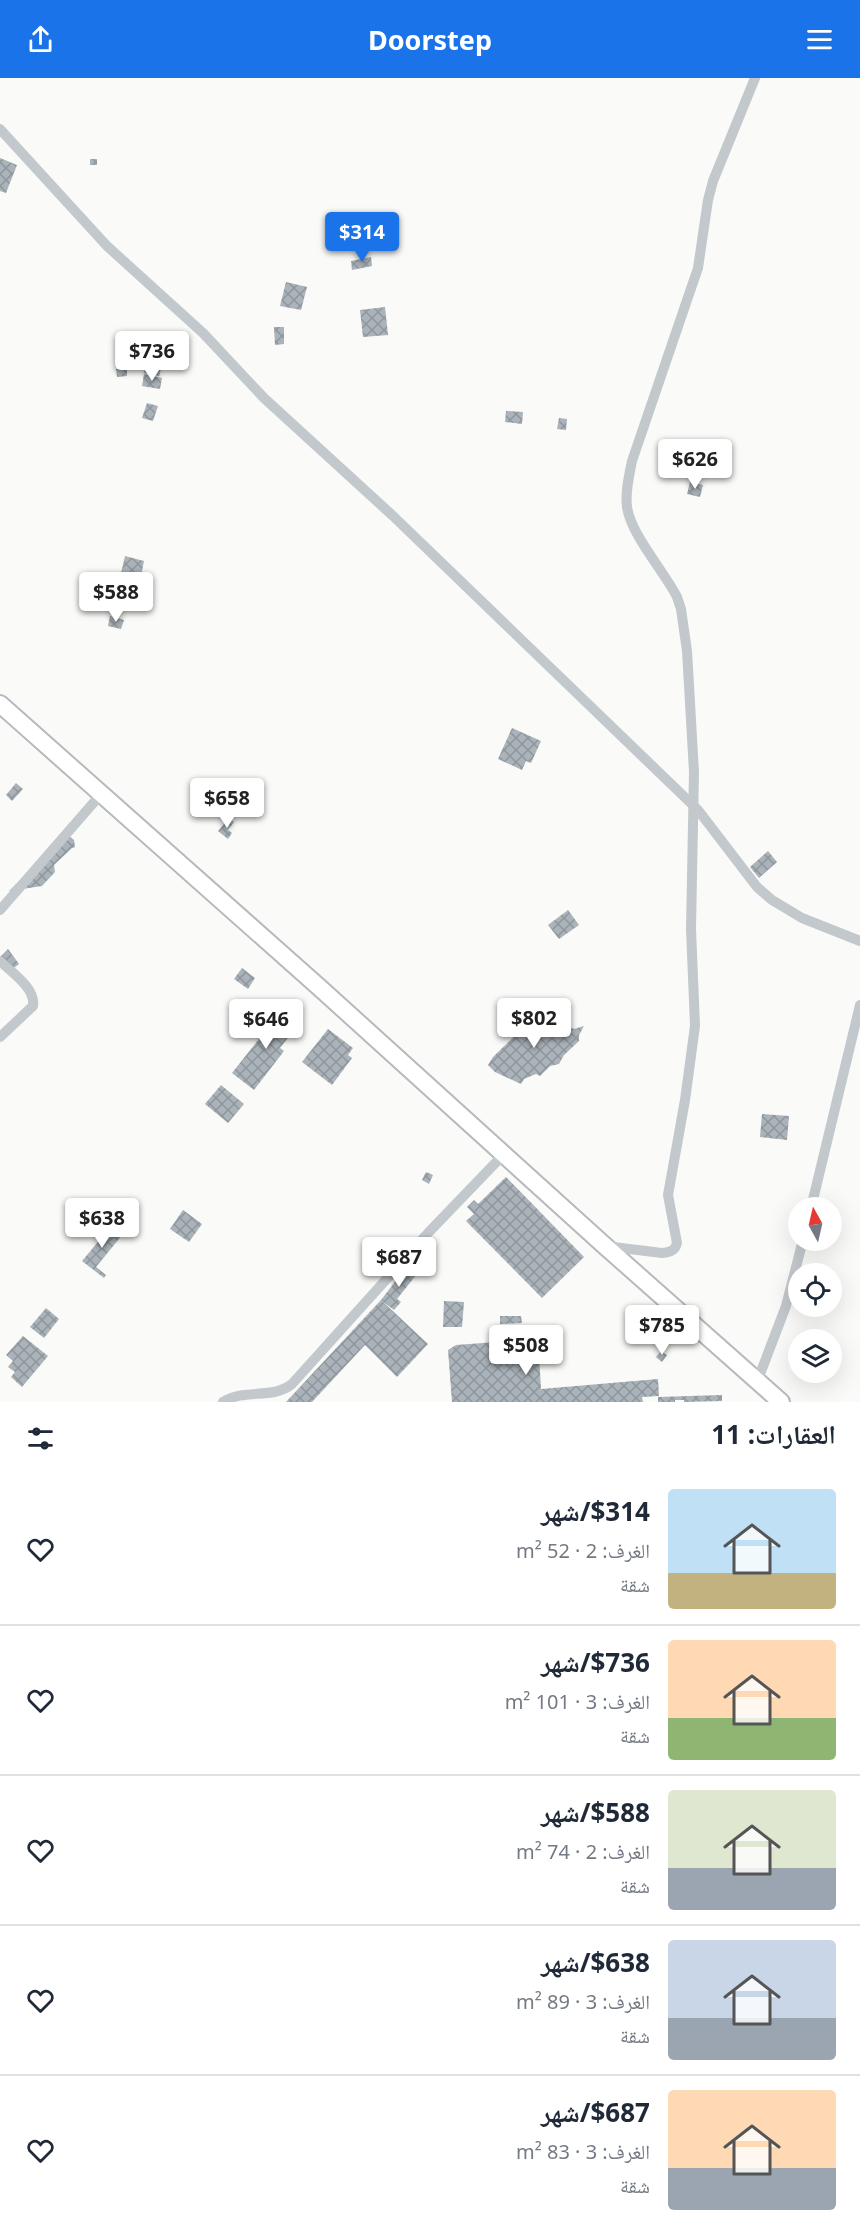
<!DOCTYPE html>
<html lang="ar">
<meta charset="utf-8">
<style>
:root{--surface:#fff;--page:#f6f6f7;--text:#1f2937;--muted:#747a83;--line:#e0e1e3;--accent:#1a73e8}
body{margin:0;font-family:"Noto Sans","Noto Naskh Arabic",sans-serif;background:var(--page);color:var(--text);direction:rtl;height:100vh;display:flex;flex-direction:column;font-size:22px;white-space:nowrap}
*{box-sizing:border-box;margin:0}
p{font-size:20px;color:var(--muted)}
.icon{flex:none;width:33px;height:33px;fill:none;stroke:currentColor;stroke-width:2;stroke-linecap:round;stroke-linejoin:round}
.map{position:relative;height:1324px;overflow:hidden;direction:ltr}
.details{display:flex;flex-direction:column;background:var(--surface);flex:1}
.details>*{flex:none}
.needle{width:39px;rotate:352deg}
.tools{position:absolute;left:788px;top:1119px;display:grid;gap:12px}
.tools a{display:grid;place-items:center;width:54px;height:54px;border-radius:50%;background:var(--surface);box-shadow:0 6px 24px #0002;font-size:30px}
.price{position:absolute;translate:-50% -51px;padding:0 14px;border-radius:6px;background:#fff;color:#222;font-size:20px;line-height:39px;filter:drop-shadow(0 2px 3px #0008)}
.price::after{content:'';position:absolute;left:50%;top:36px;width:18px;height:14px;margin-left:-9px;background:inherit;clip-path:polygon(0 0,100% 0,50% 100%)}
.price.selected{background:var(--accent);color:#fff}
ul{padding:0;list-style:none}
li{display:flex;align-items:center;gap:18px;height:150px;padding:0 24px}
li+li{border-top:2px solid var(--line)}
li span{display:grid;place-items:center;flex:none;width:168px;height:120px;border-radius:6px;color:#555}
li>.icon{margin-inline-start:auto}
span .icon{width:72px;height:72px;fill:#fffc;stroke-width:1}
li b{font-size:26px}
h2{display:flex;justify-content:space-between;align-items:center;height:72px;padding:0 24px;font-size:26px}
header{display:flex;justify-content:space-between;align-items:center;height:78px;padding:0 24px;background:var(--accent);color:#fff;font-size:27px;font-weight:700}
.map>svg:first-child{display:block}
</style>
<header><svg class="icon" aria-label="menu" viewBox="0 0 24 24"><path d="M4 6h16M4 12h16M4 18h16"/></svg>Doorstep<svg class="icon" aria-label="share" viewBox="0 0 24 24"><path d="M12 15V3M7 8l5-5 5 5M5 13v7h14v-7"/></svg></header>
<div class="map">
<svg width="860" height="1324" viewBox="0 0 860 1324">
<defs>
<pattern id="building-cross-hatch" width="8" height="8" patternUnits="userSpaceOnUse" patternTransform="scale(1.5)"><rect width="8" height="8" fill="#aab3b9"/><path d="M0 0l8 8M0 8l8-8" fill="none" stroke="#8e969c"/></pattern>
</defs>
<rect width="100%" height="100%" fill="#fafaf8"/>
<!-- building -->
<g fill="url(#building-cross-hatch)">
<path d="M 0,80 L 17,87 L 6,115 L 0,113 Z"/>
<rect x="90" y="81" width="7" height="6"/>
<path d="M 371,179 L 372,188 L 352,192 L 351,183 Z"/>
<path d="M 286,204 L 307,209 L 301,232 L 280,228 Z"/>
<path d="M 385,229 L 388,257 L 363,259 L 360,232 Z"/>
<path d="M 274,249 L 284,249 L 284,266 L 275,267 Z"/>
<path d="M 146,288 L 161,290 L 159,298 L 144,295 Z"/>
<path d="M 127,290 L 127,298 L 117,299 L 116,291 Z"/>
<path d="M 144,296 L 162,300 L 160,311 L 142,308 Z"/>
<path d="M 147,325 L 158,328 L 153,343 L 142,340 Z"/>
<path d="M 506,333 L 523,334 L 522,346 L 505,344 Z"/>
<path d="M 559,340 L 567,341 L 566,352 L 557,351 Z"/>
<path d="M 690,404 L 703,407 L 700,419 L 687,416 Z"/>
<path d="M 125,478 L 144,483 L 139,508 L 119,504 Z"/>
<path d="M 110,538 L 124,542 L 121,551 L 108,548 Z"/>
<path d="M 512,650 L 541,663 L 531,685 L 526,683 L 522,692 L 498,681 Z"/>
<path d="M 16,705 L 23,711 L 12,723 L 6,717 Z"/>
<path d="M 229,740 L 234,744 L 228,752 L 232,755 L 228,761 L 218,753 Z"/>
<path d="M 67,756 L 74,762 L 75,769 L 72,770 L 54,787 L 55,794 L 42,808 L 9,813 Z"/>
<path d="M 768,773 L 777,784 L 759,800 L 750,789 Z"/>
<path d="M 568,832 L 579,847 L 559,861 L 548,847 Z"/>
<path d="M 8,871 L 19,886 L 10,893 L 0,879 Z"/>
<path d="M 242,890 L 255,900 L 248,911 L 234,901 Z"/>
<path d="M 285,928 L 295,936 L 291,942 L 298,947 L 280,970 L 284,973 L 254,1012 L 232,995 Z"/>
<path d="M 544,933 L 546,933 L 545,946 L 547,953 L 554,946 L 568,948 L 574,951 L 584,948 L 579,957 L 579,963 L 564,977 L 559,986 L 550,988 L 540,998 L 536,996 L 524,1001 L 521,1006 L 495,994 L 488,987 L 493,979 L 539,934 Z"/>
<path d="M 244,944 L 249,948 L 244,955 L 239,951 Z"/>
<path d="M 328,951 L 353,970 L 348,977 L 352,980 L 332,1007 L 302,984 Z"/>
<path d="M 221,1007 L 244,1026 L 228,1045 L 205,1026 Z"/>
<path d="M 762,1036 L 789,1038 L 787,1062 L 760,1059 Z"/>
<path d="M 426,1094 L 433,1097 L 429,1106 L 422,1102 Z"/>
<path d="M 506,1099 L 584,1179 L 542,1220 L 466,1143 L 474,1136 L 467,1129 L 474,1122 L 478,1126 Z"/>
<path d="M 183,1132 L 202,1146 L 189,1164 L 170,1151 Z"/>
<path d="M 112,1147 L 123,1156 L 96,1189 L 106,1197 L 104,1200 L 82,1183 Z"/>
<path d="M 407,1188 L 417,1196 L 397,1221 L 401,1224 L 394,1232 L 381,1222 Z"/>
<path d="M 381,1222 L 428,1266 L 397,1299 L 365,1267 L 312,1324 L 286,1324 Z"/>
<path d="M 444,1223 L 464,1224 L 462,1249 L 443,1249 Z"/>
<path d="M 46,1230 L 59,1241 L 44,1260 L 30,1249 Z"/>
<path d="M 500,1238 L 521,1238 L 522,1245 L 500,1246 Z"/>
<path d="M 554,1248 L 555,1259 L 538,1260 L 539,1271 L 549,1270 L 550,1276 L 539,1277 L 541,1311 L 658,1301 L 659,1318 L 642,1319 L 643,1324 L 452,1324 L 448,1272 L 456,1267 L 525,1262 L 524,1251 Z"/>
<path d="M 23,1258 L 48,1278 L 22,1309 L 11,1299 L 15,1294 L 8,1289 L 13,1283 L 6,1277 Z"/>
<path d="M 661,1273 L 667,1277 L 662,1284 L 656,1279 Z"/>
<path d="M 722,1317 L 722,1323 L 684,1324 L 684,1322 L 675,1322 L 675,1324 L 658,1324 L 658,1319 Z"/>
</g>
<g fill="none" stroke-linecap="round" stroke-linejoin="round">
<!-- primary casing -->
<g stroke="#b5babe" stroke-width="20">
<path id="primary" d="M 0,626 L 320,910 L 605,1168 L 781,1324"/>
</g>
<!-- minor -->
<g stroke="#c3c8cc" stroke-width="10">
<path d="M 0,51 L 107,168 L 203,255 L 264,320 L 392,437 L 698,732 L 757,809 L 772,822 L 802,840 L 860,863"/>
<path d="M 0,832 L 102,715"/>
<path d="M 0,883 C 11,894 36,910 33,928 L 0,959"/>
<path d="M 811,1130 L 860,927"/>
<path d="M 605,1168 L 662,1175 C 670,1174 675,1173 677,1165 L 668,1117 L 685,1022 L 695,948 L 691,851 L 694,694 L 687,573 L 681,531 L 677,519 C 664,493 631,457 627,429 C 625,414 629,398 632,383 L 698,190 L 708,122 L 713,103 L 755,0"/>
<path d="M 757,1304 L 786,1228 L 803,1162"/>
<path d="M 223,1324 C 245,1310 272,1322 292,1306 L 428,1155 L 504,1076"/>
</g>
<!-- primary -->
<use href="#primary" stroke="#fff" stroke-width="16"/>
</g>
</svg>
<div class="tools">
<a><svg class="needle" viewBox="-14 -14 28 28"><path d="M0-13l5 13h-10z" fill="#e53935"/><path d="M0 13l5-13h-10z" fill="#747a83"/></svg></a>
<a><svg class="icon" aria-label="locate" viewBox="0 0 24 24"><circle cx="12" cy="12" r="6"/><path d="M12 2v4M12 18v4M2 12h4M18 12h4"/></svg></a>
<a><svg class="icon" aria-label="layers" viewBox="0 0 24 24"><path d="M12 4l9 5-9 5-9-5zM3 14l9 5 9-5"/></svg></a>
</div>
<b class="price selected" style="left:362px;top:185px">$314</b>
<b class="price" style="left:152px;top:304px">$736</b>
<b class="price" style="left:695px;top:412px">$626</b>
<b class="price" style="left:116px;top:545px">$588</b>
<b class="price" style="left:227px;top:751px">$658</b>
<b class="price" style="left:534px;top:971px">$802</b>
<b class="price" style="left:266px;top:972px">$646</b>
<b class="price" style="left:102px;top:1171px">$638</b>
<b class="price" style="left:399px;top:1210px">$687</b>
<b class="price" style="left:662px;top:1278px">$785</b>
<b class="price" style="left:526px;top:1298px">$508</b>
</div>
<section class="details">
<h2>العقارات: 11<svg class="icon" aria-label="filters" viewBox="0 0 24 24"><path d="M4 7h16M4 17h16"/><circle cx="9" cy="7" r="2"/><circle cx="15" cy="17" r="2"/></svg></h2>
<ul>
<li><span style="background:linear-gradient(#bfe0f5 70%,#c2b280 0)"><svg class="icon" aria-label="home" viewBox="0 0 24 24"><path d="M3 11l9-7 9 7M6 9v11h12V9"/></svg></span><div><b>$314/شهر</b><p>الغرف: 2 · 52 m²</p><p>شقة</p></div><svg class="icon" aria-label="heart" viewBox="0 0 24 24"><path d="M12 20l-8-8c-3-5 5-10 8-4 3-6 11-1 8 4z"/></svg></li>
<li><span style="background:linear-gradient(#ffd9b3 65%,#8fb573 0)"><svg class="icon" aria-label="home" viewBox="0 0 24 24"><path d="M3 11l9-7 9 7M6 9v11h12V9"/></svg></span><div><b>$736/شهر</b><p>الغرف: 3 · 101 m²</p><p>شقة</p></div><svg class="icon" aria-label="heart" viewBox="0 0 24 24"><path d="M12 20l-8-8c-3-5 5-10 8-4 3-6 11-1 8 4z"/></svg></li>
<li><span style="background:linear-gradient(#dfe7d0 65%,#9aa5b1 0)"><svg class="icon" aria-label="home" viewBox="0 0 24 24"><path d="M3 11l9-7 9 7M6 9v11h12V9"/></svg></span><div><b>$588/شهر</b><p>الغرف: 2 · 74 m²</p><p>شقة</p></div><svg class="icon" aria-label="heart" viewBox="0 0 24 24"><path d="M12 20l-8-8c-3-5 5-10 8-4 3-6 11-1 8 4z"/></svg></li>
<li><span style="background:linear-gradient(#c9d6e8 65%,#9aa5b1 0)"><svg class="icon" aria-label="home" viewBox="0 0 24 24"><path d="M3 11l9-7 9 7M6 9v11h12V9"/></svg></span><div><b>$638/شهر</b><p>الغرف: 3 · 89 m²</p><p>شقة</p></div><svg class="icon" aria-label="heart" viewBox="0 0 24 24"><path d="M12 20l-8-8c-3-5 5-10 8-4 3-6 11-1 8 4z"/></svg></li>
<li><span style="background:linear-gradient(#ffd9b3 65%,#9aa5b1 0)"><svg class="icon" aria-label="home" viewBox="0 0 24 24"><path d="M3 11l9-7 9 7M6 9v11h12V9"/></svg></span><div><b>$687/شهر</b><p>الغرف: 3 · 83 m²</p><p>شقة</p></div><svg class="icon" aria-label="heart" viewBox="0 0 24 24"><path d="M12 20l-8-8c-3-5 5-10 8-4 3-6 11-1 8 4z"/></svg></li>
</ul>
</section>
